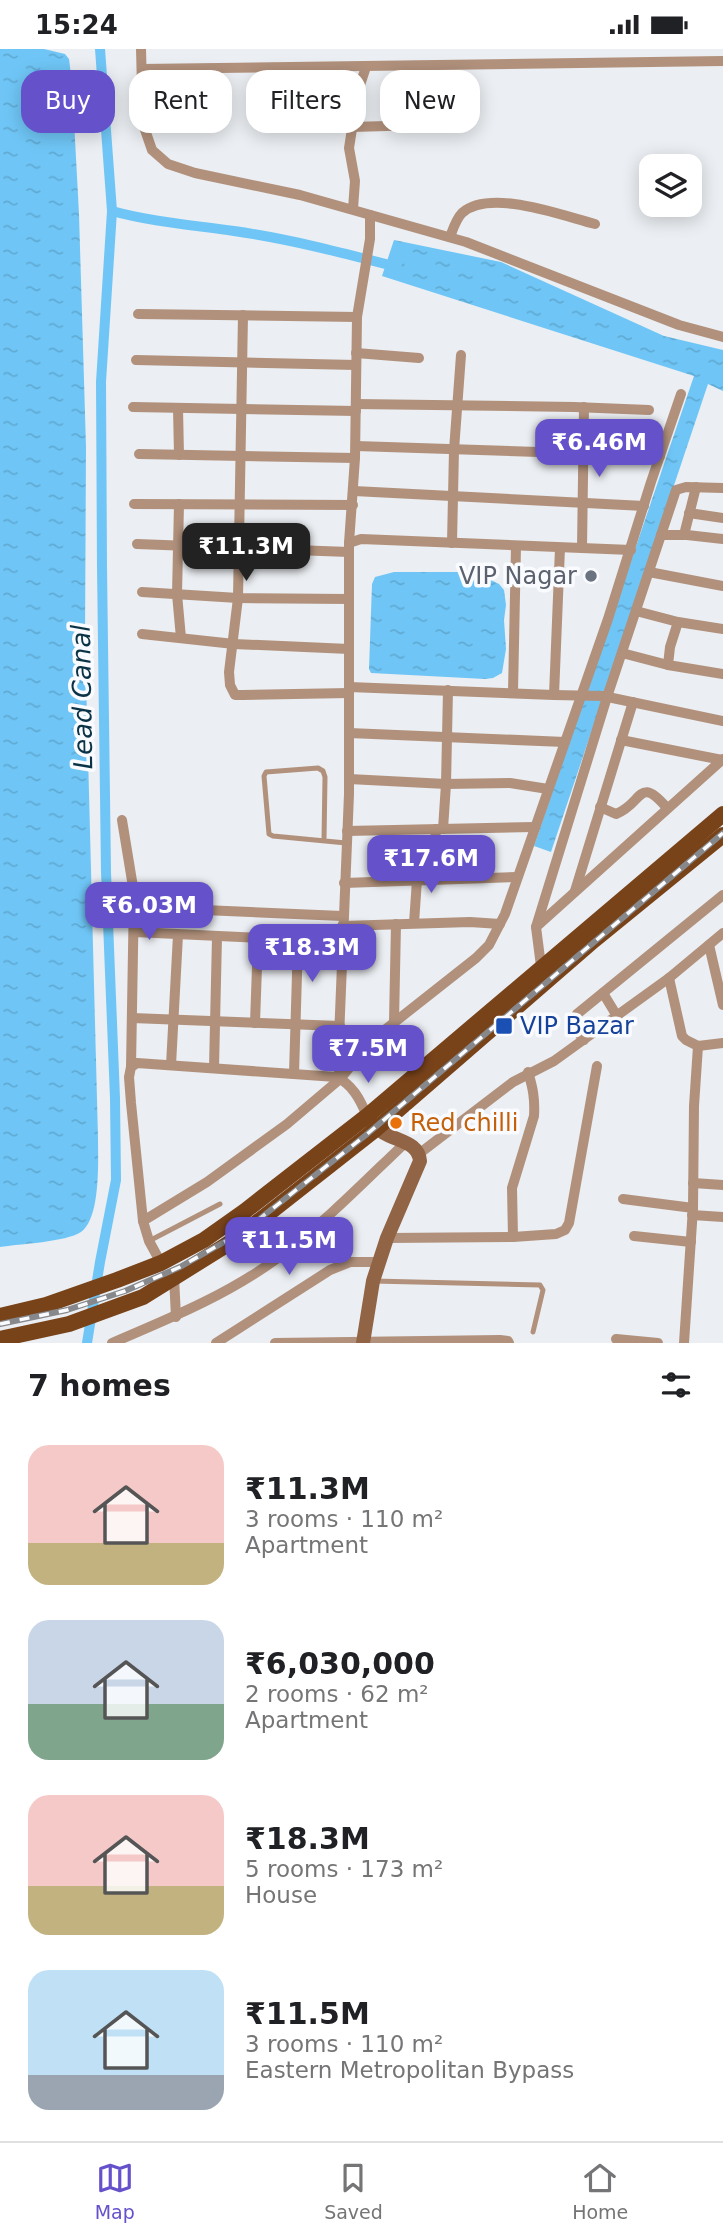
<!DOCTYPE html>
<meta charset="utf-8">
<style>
:root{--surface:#fff;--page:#f6f6f6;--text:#202124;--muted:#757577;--line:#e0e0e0;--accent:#6552cb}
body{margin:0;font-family:"DejaVu Sans",sans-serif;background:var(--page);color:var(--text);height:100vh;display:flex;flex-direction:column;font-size:26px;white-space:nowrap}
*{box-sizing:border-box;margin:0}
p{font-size:23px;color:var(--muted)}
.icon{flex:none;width:38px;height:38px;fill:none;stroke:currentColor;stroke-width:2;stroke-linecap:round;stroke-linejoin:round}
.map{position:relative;height:1294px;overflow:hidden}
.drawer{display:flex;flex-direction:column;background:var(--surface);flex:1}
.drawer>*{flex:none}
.banner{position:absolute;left:21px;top:21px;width:682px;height:63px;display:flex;gap:14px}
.tools{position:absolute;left:639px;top:105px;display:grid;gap:14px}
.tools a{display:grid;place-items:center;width:63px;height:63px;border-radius:14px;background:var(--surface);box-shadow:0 4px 18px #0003;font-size:35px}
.price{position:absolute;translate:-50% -60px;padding:0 16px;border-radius:14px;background:var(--accent);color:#fff;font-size:23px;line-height:46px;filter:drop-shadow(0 2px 4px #0008)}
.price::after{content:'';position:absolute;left:50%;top:42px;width:21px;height:16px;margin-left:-10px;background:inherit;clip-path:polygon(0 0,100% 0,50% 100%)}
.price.selected{background:#222;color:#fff}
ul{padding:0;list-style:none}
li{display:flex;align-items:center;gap:21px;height:175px;padding:0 28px}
li span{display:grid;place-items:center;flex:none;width:196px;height:140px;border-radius:21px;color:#555}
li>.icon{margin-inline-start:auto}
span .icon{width:84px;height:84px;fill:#fffc;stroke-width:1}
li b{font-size:30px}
h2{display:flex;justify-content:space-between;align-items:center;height:84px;padding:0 28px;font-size:30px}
.pill{padding:0 24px;border-radius:21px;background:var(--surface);box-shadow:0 4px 18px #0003;font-size:24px;line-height:63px}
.pill.selected{background:var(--accent);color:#fff}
.status{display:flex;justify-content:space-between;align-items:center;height:49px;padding:0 35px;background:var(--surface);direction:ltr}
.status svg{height:19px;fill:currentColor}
.dock{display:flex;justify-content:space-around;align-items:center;height:98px;border-top:2px solid var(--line);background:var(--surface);font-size:19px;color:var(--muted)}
.dock a{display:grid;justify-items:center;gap:4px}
.dock .selected{color:var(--accent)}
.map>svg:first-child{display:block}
</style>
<div class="status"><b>15:24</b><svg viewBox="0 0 49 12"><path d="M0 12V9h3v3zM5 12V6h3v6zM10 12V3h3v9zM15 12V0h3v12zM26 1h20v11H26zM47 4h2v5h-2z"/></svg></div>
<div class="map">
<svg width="723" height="1294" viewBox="0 0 723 1294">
<defs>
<pattern id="water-ripples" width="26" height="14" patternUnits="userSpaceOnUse" patternTransform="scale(1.75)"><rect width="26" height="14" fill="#6fc6f6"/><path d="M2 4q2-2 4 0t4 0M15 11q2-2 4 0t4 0" fill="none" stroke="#60aad3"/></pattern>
</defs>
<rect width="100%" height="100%" fill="#ebeef2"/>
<!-- water -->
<g fill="url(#water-ripples)">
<path d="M 0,0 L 44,0 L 65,5 L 69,10 L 72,34 L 79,165 L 86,398 L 85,591 L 98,1088 C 98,1111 101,1169 81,1183 C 66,1193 19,1195 0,1198 Z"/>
<path d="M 394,191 L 501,213 L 664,287 L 723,301 L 723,342 L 708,335 L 551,803 L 534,797 L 694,327 L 382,227 Z"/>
<path d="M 394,523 L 475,523 L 499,535 L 504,541 L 506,556 L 504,571 L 506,600 L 502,624 L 493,629 L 485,630 L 371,624 L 369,620 L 372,535 L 375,528 Z"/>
</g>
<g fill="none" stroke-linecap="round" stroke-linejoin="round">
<!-- canal -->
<g stroke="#6fc6f6" stroke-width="10">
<path d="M 112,162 C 152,173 193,176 234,182 C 290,190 343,204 397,218"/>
<path d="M 87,1294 L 100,1213 L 116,1131 L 115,1049 L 106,823 L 102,518 L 101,333 L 112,162 L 100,0"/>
</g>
<!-- service -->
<g stroke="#b1917c" stroke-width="5">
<path d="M 324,791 L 325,728 L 323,722 L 318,719 L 266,723 L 264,727 L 269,785 L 273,787 L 346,794"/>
<path d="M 149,1192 L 220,1155"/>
<path d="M 373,1232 L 540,1236 L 543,1241 L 533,1283"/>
</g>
<!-- minor -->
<g stroke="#b1917c" stroke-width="10">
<path d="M 141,0 L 143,75 L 152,101 L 168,115 L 195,124 L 300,146 L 466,193 L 679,276 L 723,288"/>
<path d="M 142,20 L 723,12"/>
<path d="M 352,78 L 457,75"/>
<path d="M 353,160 L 355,132 L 349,99 L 358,42 L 366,18"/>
<path d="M 450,188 C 453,180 456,170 462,164 C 490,139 563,167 595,175"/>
<path d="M 138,265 L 357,268"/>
<path d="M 243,266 L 238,549 L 229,623 L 230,636 L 235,646 L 243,646 L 349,644"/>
<path d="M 356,304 L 419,309"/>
<path d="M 136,311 L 356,316"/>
<path d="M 356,355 L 574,358 L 649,361"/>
<path d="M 133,358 L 356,362"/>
<path d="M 178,359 L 179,406"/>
<path d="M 356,397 L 660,407"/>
<path d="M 139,405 L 355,409"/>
<path d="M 354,442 L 644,457"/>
<path d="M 134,455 L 353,456"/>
<path d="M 179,455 L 177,545 L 181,589"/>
<path d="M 689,464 L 723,469"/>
<path d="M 661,486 L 687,486 L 723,490"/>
<path d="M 684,486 L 696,438"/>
<path d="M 349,494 L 361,490 L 631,501"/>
<path d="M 452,494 L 454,401 L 461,306"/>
<path d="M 137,495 L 349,503"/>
<path d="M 582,499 L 584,358"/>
<path d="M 649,523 L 723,537"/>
<path d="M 142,543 L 238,549 L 349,550"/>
<path d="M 636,562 L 678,573"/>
<path d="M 723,580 L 678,573 L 670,598 L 668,616 L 723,625"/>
<path d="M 142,585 L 234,595 L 349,600"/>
<path d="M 622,604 L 668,616"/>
<path d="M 349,638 L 554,646 L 603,647 L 723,672"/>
<path d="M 513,643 L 516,497"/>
<path d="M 554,646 L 560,499"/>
<path d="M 349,684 L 565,693"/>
<path d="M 621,691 L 722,711"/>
<path d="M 349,730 L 446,735 L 510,734 L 548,740"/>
<path d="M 600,758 L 616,765 C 643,755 638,725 667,759"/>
<path d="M 122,771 L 134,844 L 131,1018"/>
<path d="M 443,780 L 446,735 L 448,641"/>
<path d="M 347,782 L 534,778"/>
<path d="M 432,831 L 436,780"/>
<path d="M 344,834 L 516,828"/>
<path d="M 575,842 L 633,653"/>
<path d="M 134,858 L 342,867"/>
<path d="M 414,874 L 417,831"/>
<path d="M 342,877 L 470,873 L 500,875"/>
<path d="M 536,878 L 607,648 L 676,441 L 686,438 L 723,439"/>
<path d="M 134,883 L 342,893"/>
<path d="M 709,896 L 723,956"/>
<path d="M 541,917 L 536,878 L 723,710"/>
<path d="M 669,929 L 682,987 L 686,991 L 698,997 L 694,1057 L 693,1159 L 684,1294"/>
<path d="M 603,944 L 617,967"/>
<path d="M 132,969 L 340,977"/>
<path d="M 394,973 L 396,875"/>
<path d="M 255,974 L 258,890"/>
<path d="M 584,991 L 576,981 L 574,972 L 577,965 L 723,846"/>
<path d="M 698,997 L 723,994"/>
<path d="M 171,1016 L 178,886"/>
<path d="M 214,1019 L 217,888"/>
<path d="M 294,1025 L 298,892"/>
<path d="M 340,1030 L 338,1013 L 349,745 L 349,494 L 355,409 L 357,268 L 370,190 L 370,166"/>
<path d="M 420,1104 L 513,1033 L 554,1012 L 669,929 L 723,884"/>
<path d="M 693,1134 L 723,1136"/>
<path d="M 623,1150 L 693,1159"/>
<path d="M 692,1166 L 723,1168"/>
<path d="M 143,1172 L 207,1133 L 287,1075 L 340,1030 L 372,991 L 476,909 L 489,896 L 505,865 L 608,570 L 651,433 L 681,345"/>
<path d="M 634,1187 L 691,1193"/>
<path d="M 513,1188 L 512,1139 L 534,1067 C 535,1050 533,1039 528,1023"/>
<path d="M 387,1189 L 513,1188 L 556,1185 L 565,1181 L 569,1174 L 597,1017"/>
<path d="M 161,1214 L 149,1192 L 143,1172 L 131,1054 L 129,1028 L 131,1018 L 137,1014 L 336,1028 C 352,1035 360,1050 367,1067"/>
<path d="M 174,1228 L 176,1268"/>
<path d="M 616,1290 L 658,1294"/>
<path d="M 112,1294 C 171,1269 232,1244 283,1205 C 327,1171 366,1131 406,1093"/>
<path d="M 216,1294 L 330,1221 L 350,1213 L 379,1213"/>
<path d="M 275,1294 L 500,1291 L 508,1292 L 509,1294"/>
</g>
<!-- secondary -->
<path stroke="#916445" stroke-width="14" d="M 363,1294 L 373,1232 L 387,1189 L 420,1112 C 418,1088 387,1094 371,1073"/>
<!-- primary -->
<g stroke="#79431a" stroke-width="16">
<path d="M 0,1267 L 46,1256 L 117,1231 L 161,1214 L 204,1191 L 245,1162 L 367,1067 L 723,765"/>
<path d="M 0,1290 L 69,1275 L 143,1248 L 236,1190 L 376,1080 L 594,891 L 723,786"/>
</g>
<!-- rail casing -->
<g stroke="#86888b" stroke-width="6">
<path id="rail" d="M 0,1275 L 67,1261 L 125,1242 L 180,1218 L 233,1188 L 258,1171 L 366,1086 L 723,784"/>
</g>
<!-- rail -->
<use href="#rail" stroke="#f9fbff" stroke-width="3.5" stroke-dasharray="10" stroke-linecap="butt"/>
</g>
<!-- markers -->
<circle fill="#6b7280" stroke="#f9fbff" stroke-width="2.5" cx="591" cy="527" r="7"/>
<rect fill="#1a4fb4" stroke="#f9fbff" stroke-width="2.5" x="495" y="968" width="18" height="18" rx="3.5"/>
<circle fill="#e8710a" stroke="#f9fbff" stroke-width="2.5" cx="396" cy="1074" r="7"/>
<g text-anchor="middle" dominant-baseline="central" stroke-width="7" stroke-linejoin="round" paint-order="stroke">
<!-- worship labels -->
<g font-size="24" fill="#5b616d" stroke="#f9fbff" text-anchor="end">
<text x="577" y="527">VIP Nagar</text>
</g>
<!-- transit labels -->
<g font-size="24" fill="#164399" stroke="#f9fbff" text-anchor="start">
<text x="520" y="977">VIP Bazar</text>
</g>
<!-- food labels -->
<g font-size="24" fill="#c56008" stroke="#f9fbff" text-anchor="start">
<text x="410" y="1074">Red chilli</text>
</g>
<!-- water labels -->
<g font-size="26" font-style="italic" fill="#0b3346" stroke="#f9fbff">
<text transform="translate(82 648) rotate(-91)">Lead Canal</text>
</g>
</g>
</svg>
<div class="tools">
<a><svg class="icon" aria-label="layers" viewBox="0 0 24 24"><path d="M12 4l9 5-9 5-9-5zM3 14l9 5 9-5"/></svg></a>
</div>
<b class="price" style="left:599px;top:430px">₹6.46M</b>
<b class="price selected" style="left:246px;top:534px">₹11.3M</b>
<b class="price" style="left:431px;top:846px">₹17.6M</b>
<b class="price" style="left:149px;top:893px">₹6.03M</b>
<b class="price" style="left:312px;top:935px">₹18.3M</b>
<b class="price" style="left:368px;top:1036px">₹7.5M</b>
<b class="price" style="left:289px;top:1228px">₹11.5M</b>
<div class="banner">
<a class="pill selected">Buy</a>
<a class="pill">Rent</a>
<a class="pill">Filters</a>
<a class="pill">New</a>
</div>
</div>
<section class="drawer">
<h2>7 homes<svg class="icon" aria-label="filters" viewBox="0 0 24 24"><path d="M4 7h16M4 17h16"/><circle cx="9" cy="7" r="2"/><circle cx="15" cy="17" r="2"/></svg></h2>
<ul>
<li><span style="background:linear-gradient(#f6c9c9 70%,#c2b280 0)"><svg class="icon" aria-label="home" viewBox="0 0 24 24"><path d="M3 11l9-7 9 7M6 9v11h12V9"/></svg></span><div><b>₹11.3M</b><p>3 rooms · 110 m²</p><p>Apartment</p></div></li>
<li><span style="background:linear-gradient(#c9d6e8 60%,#7fa58c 0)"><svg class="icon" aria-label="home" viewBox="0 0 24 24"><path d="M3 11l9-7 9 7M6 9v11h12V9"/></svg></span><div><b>₹6,030,000</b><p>2 rooms · 62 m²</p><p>Apartment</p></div></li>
<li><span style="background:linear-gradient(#f6c9c9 65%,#c2b280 0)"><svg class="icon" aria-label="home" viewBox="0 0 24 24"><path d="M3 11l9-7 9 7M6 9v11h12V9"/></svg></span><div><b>₹18.3M</b><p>5 rooms · 173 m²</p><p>House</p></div></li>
<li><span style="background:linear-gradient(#bfe0f5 75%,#9aa5b1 0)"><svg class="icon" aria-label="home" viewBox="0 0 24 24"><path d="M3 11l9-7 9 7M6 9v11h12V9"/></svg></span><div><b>₹11.5M</b><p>3 rooms · 110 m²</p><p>Eastern Metropolitan Bypass</p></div></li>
</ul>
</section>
<nav class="dock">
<a class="selected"><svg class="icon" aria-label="map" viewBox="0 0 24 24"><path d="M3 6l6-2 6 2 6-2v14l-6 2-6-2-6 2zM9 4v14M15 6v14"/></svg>Map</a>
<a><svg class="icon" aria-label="saved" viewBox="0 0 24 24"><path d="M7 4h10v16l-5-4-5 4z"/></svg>Saved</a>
<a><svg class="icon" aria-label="home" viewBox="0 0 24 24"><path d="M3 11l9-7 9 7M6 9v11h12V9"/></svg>Home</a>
</nav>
